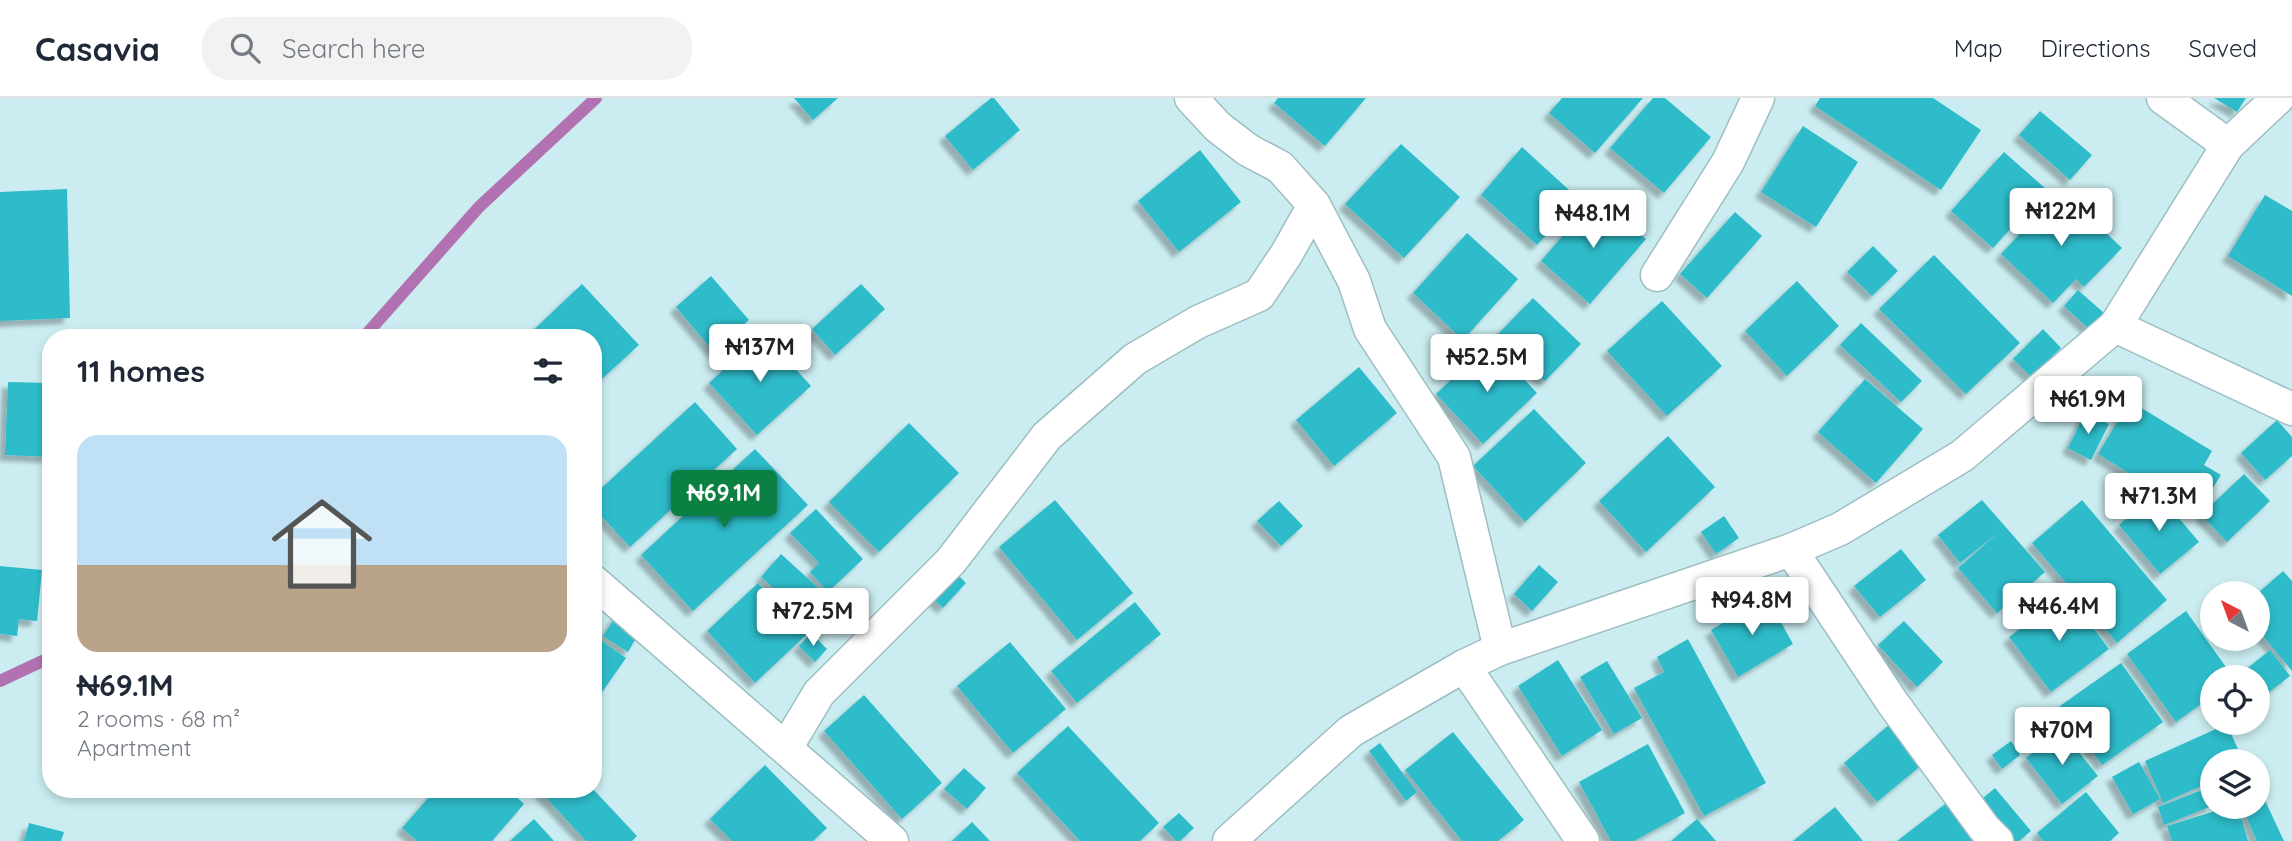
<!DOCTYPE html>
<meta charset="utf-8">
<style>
:root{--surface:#fff;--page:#f2f2f3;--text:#1f2937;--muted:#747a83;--line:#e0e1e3;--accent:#0b8043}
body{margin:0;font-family:Quicksand,sans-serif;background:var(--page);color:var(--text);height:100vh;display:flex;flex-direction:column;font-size:26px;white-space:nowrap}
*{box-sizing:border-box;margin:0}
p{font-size:23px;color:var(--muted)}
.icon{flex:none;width:38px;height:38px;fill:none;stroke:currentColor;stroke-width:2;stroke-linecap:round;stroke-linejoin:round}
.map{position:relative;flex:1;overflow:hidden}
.details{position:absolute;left:42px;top:231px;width:560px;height:469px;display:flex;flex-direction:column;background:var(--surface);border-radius:28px;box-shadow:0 4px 10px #0003}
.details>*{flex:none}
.needle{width:46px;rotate:319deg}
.controls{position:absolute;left:2200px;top:483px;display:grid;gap:14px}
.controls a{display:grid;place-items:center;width:70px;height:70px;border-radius:50%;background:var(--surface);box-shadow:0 4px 10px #0003;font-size:35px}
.price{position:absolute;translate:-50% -60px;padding:0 16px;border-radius:7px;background:#fff;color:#222;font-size:23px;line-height:46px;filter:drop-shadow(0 2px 4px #0008)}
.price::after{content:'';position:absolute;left:50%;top:42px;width:21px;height:16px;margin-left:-10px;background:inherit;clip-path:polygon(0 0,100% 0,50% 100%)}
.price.on{background:var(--accent);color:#fff}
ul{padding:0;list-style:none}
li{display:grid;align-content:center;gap:14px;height:371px;padding:0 35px}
li span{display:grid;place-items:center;height:217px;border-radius:21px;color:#555}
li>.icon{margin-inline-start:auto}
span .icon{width:126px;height:126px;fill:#fffc;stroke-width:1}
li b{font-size:30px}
h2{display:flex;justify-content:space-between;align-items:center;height:84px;padding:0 35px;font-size:30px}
header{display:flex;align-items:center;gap:42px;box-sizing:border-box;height:98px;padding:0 35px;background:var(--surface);border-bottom:2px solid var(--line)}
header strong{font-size:33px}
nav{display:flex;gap:38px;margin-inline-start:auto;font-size:24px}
.search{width:490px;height:63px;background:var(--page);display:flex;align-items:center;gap:18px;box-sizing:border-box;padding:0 24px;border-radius:28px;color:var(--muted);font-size:26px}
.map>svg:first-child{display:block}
</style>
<header>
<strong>Casavia</strong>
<div class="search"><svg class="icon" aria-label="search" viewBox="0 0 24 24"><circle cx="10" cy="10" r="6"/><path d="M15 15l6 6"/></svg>Search here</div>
<nav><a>Map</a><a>Directions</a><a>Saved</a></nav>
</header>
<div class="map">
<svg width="2292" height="743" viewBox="0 0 2292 743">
<defs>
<filter id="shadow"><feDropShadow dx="-6" dy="6" stdDeviation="2" flood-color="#0004"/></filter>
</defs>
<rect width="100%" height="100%" fill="#cbedf1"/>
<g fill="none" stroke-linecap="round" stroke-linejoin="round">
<!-- stream -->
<g stroke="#b272b1" stroke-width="12">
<path d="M 363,240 L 479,109 L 596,0"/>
<path d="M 0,583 L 51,559"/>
</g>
</g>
<!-- building -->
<g fill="#2dbcca" filter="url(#shadow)">
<path d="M 794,0 L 838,0 L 813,22 Z"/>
<path d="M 991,0 L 994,0 L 1020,32 L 973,72 L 945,38 Z"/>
<path d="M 1278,0 L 1366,0 L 1325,48 L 1274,5 Z"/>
<path d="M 1562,0 L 1643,0 L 1595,55 L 1549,15 Z"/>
<path d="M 1653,0 L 1665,0 L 1711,39 L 1664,95 L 1610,50 Z"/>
<path d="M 1820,0 L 1933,0 L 1981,32 L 1941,92 L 1815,8 Z"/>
<path d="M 2214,0 L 2246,0 L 2237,14 Z"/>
<path d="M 2040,13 L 2092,57 L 2070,82 L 2019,37 Z"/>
<path d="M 1803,28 L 1858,64 L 1816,129 L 1761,94 Z"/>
<path d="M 1401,46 L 1460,99 L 1404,160 L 1345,106 Z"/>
<path d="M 1522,49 L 1579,101 L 1537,147 L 1481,97 Z"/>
<path d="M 1200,52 L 1241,104 L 1179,154 L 1138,103 Z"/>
<path d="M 2004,54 L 2046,91 L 1993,150 L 1951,113 Z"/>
<path d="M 67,91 L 70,220 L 0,223 L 0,94 Z"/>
<path d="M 2061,92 L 2122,150 L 2084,189 L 2076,181 L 2053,205 L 2001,156 Z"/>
<path d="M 2265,97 L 2292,113 L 2292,198 L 2228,158 Z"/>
<path d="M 1597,98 L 1646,141 L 1590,206 L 1541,163 Z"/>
<path d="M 1735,114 L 1762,138 L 1707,200 L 1680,176 Z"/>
<path d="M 1467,135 L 1518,181 L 1463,242 L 1413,195 Z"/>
<path d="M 1873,148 L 1898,173 L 1872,198 L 1847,174 Z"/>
<path d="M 1934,157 L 2020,245 L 1966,296 L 1879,211 Z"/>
<path d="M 711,178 L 749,222 L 713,253 L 676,209 Z"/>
<path d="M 1797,183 L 1839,228 L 1787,278 L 1745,233 Z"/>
<path d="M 582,186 L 639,247 L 593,289 L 593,240 L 525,240 Z"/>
<path d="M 861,186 L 885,211 L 835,257 L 812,231 Z"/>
<path d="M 2078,192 L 2104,215 L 2090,232 L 2064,208 Z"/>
<path d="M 1533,200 L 1581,246 L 1545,283 L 1497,237 Z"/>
<path d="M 1662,203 L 1722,268 L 1667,318 L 1607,253 Z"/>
<path d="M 1861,225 L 1922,283 L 1901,304 L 1840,247 Z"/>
<path d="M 2043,231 L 2061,250 L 2031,279 L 2013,261 Z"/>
<path d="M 763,235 L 811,288 L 757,337 L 709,285 Z"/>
<path d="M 1490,245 L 1537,295 L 1483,346 L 1436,296 Z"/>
<path d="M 1359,269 L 1397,315 L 1334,368 L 1296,322 Z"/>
<path d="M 1865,281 L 1923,331 L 1876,385 L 1818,334 Z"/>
<path d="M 8,284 L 51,285 L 51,359 L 5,357 Z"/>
<path d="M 2130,303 L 2212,353 L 2204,367 L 2221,377 L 2196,416 L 2098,356 Z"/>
<path d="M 695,304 L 737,351 L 630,449 L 593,409 L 593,398 Z"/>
<path d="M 1534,311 L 1586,365 L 1525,424 L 1473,368 Z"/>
<path d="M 2085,315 L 2109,326 L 2091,362 L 2068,350 Z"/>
<path d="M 2277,322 L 2292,339 L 2292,358 L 2265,382 L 2241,355 Z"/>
<path d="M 909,325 L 959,375 L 879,454 L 829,404 Z"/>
<path d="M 1668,338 L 1715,389 L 1646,454 L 1599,403 Z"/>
<path d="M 755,351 L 808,407 L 693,513 L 641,457 Z"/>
<path d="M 2244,376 L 2270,403 L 2227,444 L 2201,417 Z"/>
<path d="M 2157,394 L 2199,444 L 2160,476 L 2119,427 Z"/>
<path d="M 1055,402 L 1133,495 L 1077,542 L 999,449 Z"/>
<path d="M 1982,402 L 2045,474 L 1997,515 L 1958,470 L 1999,434 L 1960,465 L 1938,437 Z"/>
<path d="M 2082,402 L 2167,502 L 2117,545 L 2032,445 Z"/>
<path d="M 1279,403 L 1303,428 L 1281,448 L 1257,423 Z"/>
<path d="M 816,411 L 863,461 L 828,494 L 810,474 L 819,465 L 790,435 Z"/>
<path d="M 1724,418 L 1739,440 L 1716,456 L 1701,434 Z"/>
<path d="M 1901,451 L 1926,482 L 1880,519 L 1854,488 Z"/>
<path d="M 781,456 L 836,506 L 815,528 L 761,479 Z"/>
<path d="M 1539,467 L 1558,484 L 1532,513 L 1514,496 Z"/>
<path d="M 0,468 L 42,472 L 37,523 L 19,521 L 17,538 L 0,536 Z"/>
<path d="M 2283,473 L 2292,483 L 2292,573 L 2258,532 L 2258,495 Z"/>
<path d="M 956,475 L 966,485 L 943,510 L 933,500 Z"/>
<path d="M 758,485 L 806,537 L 755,585 L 707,533 Z"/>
<path d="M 2068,496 L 2109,551 L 2051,594 L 2009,539 Z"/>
<path d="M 1767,499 L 1793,546 L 1738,579 L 1711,532 Z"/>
<path d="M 1135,504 L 1161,536 L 1077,605 L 1051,573 Z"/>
<path d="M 2186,513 L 2233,579 L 2212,579 L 2212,598 L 2176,624 L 2127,556 Z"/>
<path d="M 618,515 L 642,530 L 628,554 L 603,538 Z"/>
<path d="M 1904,523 L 1943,564 L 1917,589 L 1878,547 Z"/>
<path d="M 811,535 L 827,551 L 815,564 L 799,548 Z"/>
<path d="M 593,537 L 626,560 L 593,607 Z"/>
<path d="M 1688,541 L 1766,685 L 1704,718 L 1634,590 L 1664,574 L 1657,559 Z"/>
<path d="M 1010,544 L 1066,611 L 1013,655 L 957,588 Z"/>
<path d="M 2270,552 L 2290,578 L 2260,601 L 2258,598 L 2258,579 L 2242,579 L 2240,576 Z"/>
<path d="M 1558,562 L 1602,632 L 1562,658 L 1518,588 Z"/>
<path d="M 1607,563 L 1642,620 L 1614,636 L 1580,579 Z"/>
<path d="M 2121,565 L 2163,624 L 2102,667 L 2060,608 Z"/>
<path d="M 864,597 L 942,685 L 902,721 L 824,633 Z"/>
<path d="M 1896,621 L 1929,661 L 1877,704 L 1844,665 Z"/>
<path d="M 2227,626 L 2243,663 L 2212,663 L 2212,683 L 2163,705 L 2145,663 Z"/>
<path d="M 1068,628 L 1159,725 L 1140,743 L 1080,743 L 1017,675 Z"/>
<path d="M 2061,632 L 2098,678 L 2062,706 L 2026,660 Z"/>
<path d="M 1453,634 L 1524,722 L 1498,743 L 1462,743 L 1405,672 Z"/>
<path d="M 2011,643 L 2020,657 L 2002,671 L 1992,657 Z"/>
<path d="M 1380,645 L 1417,694 L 1406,703 L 1369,653 Z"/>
<path d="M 1648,646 L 1685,715 L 1634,743 L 1611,743 L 1579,684 Z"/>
<path d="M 2139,664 L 2160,701 L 2133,716 L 2112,679 Z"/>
<path d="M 765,667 L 827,730 L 813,743 L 732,743 L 710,721 Z"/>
<path d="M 964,670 L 986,690 L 967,711 L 944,691 Z"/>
<path d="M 2212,688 L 2212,708 L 2164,727 L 2158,709 Z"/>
<path d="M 1995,690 L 2031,733 L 2019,743 L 2008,743 L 1976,706 Z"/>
<path d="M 436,691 L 508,691 L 524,706 L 492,743 L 417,743 L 402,730 Z"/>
<path d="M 538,691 L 593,691 L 637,738 L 632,743 L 586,743 Z"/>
<path d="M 2260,692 L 2284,743 L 2257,743 L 2242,709 L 2258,709 L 2258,693 Z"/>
<path d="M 2086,694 L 2119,735 L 2110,743 L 2043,743 L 2037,735 Z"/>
<path d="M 1953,700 L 1986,743 L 1897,743 Z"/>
<path d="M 1835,709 L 1863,743 L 1793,743 Z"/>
<path d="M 2228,709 L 2238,709 L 2248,743 L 2172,743 L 2167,728 Z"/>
<path d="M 1179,715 L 1194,730 L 1180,743 L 1176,743 L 1163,729 Z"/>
<path d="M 534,721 L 554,743 L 510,743 Z"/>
<path d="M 1697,721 L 1716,743 L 1671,743 Z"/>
<path d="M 972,724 L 990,743 L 952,743 Z"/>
<path d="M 29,725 L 64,734 L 61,743 L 24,743 Z"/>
</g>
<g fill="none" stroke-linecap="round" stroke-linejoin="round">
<!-- street casing -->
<g stroke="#9dbec2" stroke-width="35">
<g id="street">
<path d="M 1191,0 L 1218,29 L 1248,52 L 1280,69 L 1314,107 L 1354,183 L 1370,231 L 1454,359 L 1500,551"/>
<path d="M 2163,0 L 2228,47"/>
<path d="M 1657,177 L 1728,64 L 1758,0"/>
<path d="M 2115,228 L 2292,311"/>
<path d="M 1791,452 L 1892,604 L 1984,730 L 1997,743"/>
<path d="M 593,483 L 892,743"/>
<path d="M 1464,568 L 1583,743"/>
<path d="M 786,650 L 819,595 L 951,463 L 1047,338 L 1135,261 L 1198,224 L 1259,197 L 1287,155 L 1314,107"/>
<path d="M 1229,743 L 1351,633 L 1464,568 L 1500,551 L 1791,452 L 1840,431 L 1962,358 L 2115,228 L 2228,47 L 2278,0"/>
</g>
</g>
<!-- street -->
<use href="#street" stroke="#fff" stroke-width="32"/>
</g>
</svg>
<div class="controls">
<a><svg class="needle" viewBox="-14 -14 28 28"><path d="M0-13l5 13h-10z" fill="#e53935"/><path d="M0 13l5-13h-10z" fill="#747a83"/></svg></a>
<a><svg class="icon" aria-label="locate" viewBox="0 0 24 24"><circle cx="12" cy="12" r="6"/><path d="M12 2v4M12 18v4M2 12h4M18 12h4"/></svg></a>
<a><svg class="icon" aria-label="layers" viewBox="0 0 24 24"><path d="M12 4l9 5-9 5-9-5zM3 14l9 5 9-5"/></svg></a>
</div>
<b class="price" style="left:2061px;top:150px">₦122M</b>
<b class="price" style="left:1593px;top:152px">₦48.1M</b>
<b class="price" style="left:760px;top:286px">₦137M</b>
<b class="price" style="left:1487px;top:296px">₦52.5M</b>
<b class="price" style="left:2088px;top:338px">₦61.9M</b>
<b class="price on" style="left:724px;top:432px">₦69.1M</b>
<b class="price" style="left:2159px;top:435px">₦71.3M</b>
<b class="price" style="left:1752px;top:539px">₦94.8M</b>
<b class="price" style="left:2059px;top:545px">₦46.4M</b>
<b class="price" style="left:813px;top:550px">₦72.5M</b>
<b class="price" style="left:2062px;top:669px">₦70M</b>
<section class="details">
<h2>11 homes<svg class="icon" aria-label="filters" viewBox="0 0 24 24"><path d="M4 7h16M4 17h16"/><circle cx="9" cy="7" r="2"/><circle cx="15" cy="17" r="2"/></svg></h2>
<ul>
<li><span style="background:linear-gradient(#bfe0f5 60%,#b9a48a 0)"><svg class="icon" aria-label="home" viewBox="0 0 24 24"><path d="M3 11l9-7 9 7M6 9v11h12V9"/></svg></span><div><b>₦69.1M</b><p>2 rooms · 68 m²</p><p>Apartment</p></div></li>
</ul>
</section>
</div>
